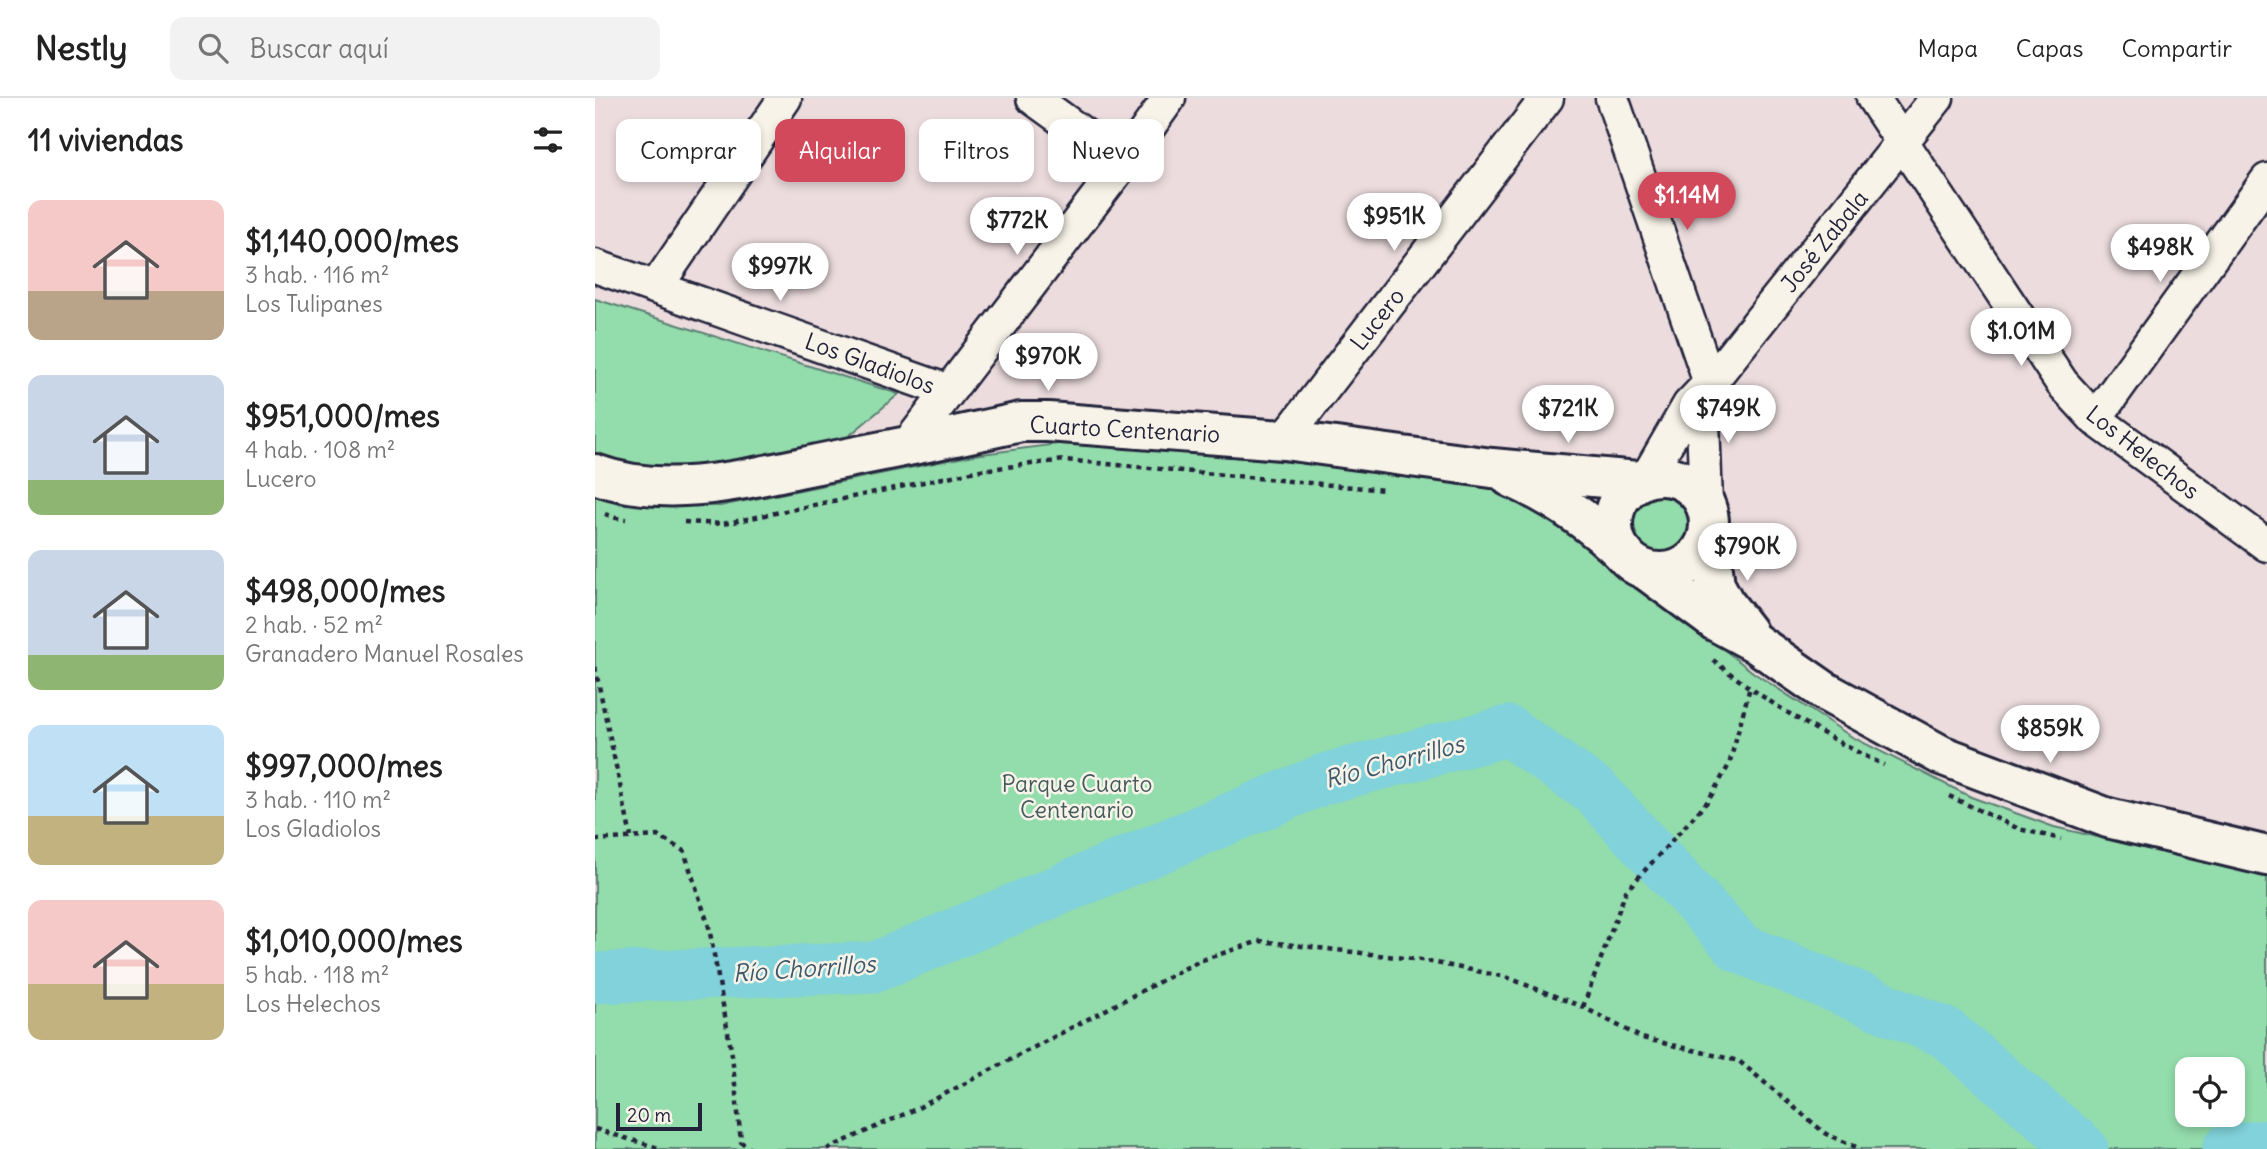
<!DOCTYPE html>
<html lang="es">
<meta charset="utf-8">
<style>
:root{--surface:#fff;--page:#f2f2f2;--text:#222;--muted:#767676;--line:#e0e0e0;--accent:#d1495b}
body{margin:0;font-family:Delius,sans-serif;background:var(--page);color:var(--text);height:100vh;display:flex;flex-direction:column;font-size:26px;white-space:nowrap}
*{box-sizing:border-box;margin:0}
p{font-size:23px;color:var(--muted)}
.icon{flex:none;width:38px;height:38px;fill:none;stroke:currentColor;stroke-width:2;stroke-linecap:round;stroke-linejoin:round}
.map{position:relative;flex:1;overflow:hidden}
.side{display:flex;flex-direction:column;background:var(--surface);width:595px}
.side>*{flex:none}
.top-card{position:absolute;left:21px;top:21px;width:665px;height:63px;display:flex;gap:14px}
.fabs{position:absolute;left:1580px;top:959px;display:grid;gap:14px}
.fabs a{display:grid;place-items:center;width:70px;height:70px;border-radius:14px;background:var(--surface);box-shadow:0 4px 10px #0003;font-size:35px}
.scale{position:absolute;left:21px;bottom:18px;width:86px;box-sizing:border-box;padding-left:7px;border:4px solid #22223b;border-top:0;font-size:19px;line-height:24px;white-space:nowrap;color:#22223b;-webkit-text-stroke:5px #f7f3e8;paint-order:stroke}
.price{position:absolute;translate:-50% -60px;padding:0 16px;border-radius:24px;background:#fff;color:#222;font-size:23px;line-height:46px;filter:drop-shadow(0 2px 4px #0008)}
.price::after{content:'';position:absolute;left:50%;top:42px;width:21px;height:16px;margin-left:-10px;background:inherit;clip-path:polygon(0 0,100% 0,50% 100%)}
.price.current{background:var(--accent);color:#fff}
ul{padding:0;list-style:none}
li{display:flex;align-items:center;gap:21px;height:175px;padding:0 28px}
li span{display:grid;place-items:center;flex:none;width:196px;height:140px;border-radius:14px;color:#555}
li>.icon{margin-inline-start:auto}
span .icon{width:84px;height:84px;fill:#fffc;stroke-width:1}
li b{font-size:30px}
h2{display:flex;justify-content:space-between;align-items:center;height:84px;padding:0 28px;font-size:30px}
.pill{padding:0 24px;border-radius:14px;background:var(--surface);box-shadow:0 4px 10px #0003;font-size:24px;line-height:63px}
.pill.current{background:var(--accent);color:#fff}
header{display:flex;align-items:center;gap:42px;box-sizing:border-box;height:98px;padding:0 35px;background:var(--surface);border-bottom:2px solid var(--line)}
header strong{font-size:33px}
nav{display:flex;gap:38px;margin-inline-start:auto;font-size:24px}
.search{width:490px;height:63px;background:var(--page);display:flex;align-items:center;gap:18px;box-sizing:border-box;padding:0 24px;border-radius:14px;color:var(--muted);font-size:26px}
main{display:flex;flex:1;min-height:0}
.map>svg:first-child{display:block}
</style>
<header>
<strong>Nestly</strong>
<div class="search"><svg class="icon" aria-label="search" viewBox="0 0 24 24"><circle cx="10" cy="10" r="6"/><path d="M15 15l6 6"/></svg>Buscar aquí</div>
<nav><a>Mapa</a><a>Capas</a><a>Compartir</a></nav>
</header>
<main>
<section class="side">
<h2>11 viviendas<svg class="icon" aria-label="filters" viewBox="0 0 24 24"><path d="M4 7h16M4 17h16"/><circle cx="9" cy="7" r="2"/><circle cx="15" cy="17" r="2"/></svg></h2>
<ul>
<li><span style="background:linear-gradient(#f6c9c9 65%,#b9a48a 0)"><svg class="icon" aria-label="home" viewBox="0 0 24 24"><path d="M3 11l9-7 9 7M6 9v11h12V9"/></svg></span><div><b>$1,140,000/mes</b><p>3 hab. · 116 m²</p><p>Los Tulipanes</p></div></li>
<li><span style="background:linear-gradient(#c9d6e8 75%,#8fb573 0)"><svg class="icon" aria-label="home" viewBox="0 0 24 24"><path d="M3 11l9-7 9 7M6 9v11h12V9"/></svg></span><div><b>$951,000/mes</b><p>4 hab. · 108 m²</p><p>Lucero</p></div></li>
<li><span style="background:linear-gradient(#c9d6e8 75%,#8fb573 0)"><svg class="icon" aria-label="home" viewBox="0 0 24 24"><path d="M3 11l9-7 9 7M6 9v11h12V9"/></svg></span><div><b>$498,000/mes</b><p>2 hab. · 52 m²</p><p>Granadero Manuel Rosales</p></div></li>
<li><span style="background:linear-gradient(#bfe0f5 65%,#c2b280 0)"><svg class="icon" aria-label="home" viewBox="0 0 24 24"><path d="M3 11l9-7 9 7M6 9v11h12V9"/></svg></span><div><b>$997,000/mes</b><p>3 hab. · 110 m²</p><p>Los Gladiolos</p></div></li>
<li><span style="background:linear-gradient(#f6c9c9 60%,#c2b280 0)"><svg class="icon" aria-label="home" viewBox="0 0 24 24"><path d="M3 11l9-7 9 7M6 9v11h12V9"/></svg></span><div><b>$1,010,000/mes</b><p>5 hab. · 118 m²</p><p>Los Helechos</p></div></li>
</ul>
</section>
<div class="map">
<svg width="1672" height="1051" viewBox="0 0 1672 1051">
<rect width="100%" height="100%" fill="#ecdcde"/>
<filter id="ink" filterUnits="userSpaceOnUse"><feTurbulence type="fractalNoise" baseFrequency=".0143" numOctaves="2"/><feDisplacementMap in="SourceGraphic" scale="14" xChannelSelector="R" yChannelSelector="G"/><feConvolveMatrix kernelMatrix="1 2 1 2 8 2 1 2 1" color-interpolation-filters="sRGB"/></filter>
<g filter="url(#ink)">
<!-- green -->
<g fill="#93dcab" stroke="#5a7f73" stroke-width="2" fill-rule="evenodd">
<path d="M 0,201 L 304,296 L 249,342 L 169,362 L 92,372 L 35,368 L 0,360 Z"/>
<path d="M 478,344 L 790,373 L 886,387 L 953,414 L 1159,575 L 1257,639 L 1376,699 L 1459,729 L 1672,778 L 1672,1051 L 0,1051 L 0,398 L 27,406 L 125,408 L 379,357 ZM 1592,971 L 1638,971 L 1638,1017 L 1592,1017 Z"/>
<circle cx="1067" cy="425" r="37"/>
</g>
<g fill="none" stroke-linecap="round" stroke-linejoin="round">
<!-- river -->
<g stroke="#81d2da" stroke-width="51">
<path d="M 0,880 L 280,869 L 729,681 L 913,633 L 1001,694 L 1145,850 L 1351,935 L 1488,1051"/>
<path d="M 1633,1051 L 1672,1047"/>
</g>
<!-- minor casing -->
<g stroke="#22223b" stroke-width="37">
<g id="minor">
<path d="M 438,0 L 528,65"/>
<path d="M 1017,0 L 1115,285 L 1108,322 L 1111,406"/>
<path d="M 1278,0 L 1467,285 L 1500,321 L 1672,447"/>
<path d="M 0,168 L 353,293"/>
<path d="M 61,189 L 190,0"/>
<path d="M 1500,321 L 1672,82"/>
<path d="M 689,342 L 952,0"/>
<path d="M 312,348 L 528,65 L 574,0"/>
<path d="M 1051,381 L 1094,307 L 1115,285 L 1342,0"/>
</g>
</g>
<!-- secondary casing -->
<g stroke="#22223b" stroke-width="44">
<g id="secondary">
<path d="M 0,376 C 75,404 162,378 237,363 C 300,351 363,338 426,324 L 453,324 L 689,342 L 897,370 L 1043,383"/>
<circle cx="1066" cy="426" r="48"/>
<path d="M 915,379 C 958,398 996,424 1030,457"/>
<path d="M 1114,438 L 1120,487 L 1129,504 L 1152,534"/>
<path d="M 1051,472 L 1120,523 L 1159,544 L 1231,594 L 1346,657 L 1513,720 L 1672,758"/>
</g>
</g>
<!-- path -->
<g stroke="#22223b" stroke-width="4.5" stroke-dasharray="5 5" stroke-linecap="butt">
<path d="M 10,416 L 21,420 L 31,421"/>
<path d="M 89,424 L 128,426 L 386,372 L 470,362 L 790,392"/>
<path d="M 1118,562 C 1170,604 1229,638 1289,667"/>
<path d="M 0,569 L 36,739"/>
<path d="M 1354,698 L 1424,731 L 1466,741"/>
<path d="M 0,742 L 63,738 L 89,753 L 114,829 L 137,957 L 146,1044 L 156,1051"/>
<path d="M 988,909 L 1031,793 L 1113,703 L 1134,667 L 1155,589"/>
<path d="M 0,1031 L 67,1051"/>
<path d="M 232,1051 L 323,1010 L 604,863 L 665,843 L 826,862 L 911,879 L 988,909 L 1047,940 L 1144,963 L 1231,1036 L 1266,1051"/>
</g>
<!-- minor -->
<use href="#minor" stroke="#f7f3e8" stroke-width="32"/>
<!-- secondary -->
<use href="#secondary" stroke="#f7f3e8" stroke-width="38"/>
</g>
</g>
<g text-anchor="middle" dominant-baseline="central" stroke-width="5" stroke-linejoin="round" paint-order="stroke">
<!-- street labels -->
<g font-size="23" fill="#22223b" stroke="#f7f3e8">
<text transform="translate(1229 143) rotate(-51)">José Zabala</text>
<text transform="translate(782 221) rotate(-52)">Lucero</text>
<text transform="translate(275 265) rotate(20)">Los Gladiolos</text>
<text transform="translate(530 331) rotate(3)">Cuarto Centenario</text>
<text transform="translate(1548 354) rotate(38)">Los Helechos</text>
</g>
<!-- park labels -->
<g font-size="23" fill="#445a5d" stroke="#f7f3e8">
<text x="482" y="685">Parque Cuarto<tspan x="482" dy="26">Centenario</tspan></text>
</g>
<!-- water labels -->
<g font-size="24" font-style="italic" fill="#3e576b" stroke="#f7f3e8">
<text transform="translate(799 663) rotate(-15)">Río Chorrillos</text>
<text transform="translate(209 870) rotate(-4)">Río Chorrillos</text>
</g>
</g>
</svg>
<div class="fabs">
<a><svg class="icon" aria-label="locate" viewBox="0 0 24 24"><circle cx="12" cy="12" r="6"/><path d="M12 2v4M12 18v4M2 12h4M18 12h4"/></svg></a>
</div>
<div class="scale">20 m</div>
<b class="price current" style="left:1092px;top:134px">$1.14M</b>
<b class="price" style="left:799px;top:155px">$951K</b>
<b class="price" style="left:422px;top:159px">$772K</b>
<b class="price" style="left:1565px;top:186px">$498K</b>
<b class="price" style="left:185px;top:205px">$997K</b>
<b class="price" style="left:1426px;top:270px">$1.01M</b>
<b class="price" style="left:453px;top:295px">$970K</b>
<b class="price" style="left:973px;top:347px">$721K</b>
<b class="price" style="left:1133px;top:347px">$749K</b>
<b class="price" style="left:1152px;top:485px">$790K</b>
<b class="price" style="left:1455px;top:667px">$859K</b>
<div class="top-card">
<a class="pill">Comprar</a>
<a class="pill current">Alquilar</a>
<a class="pill">Filtros</a>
<a class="pill">Nuevo</a>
</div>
</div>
</main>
